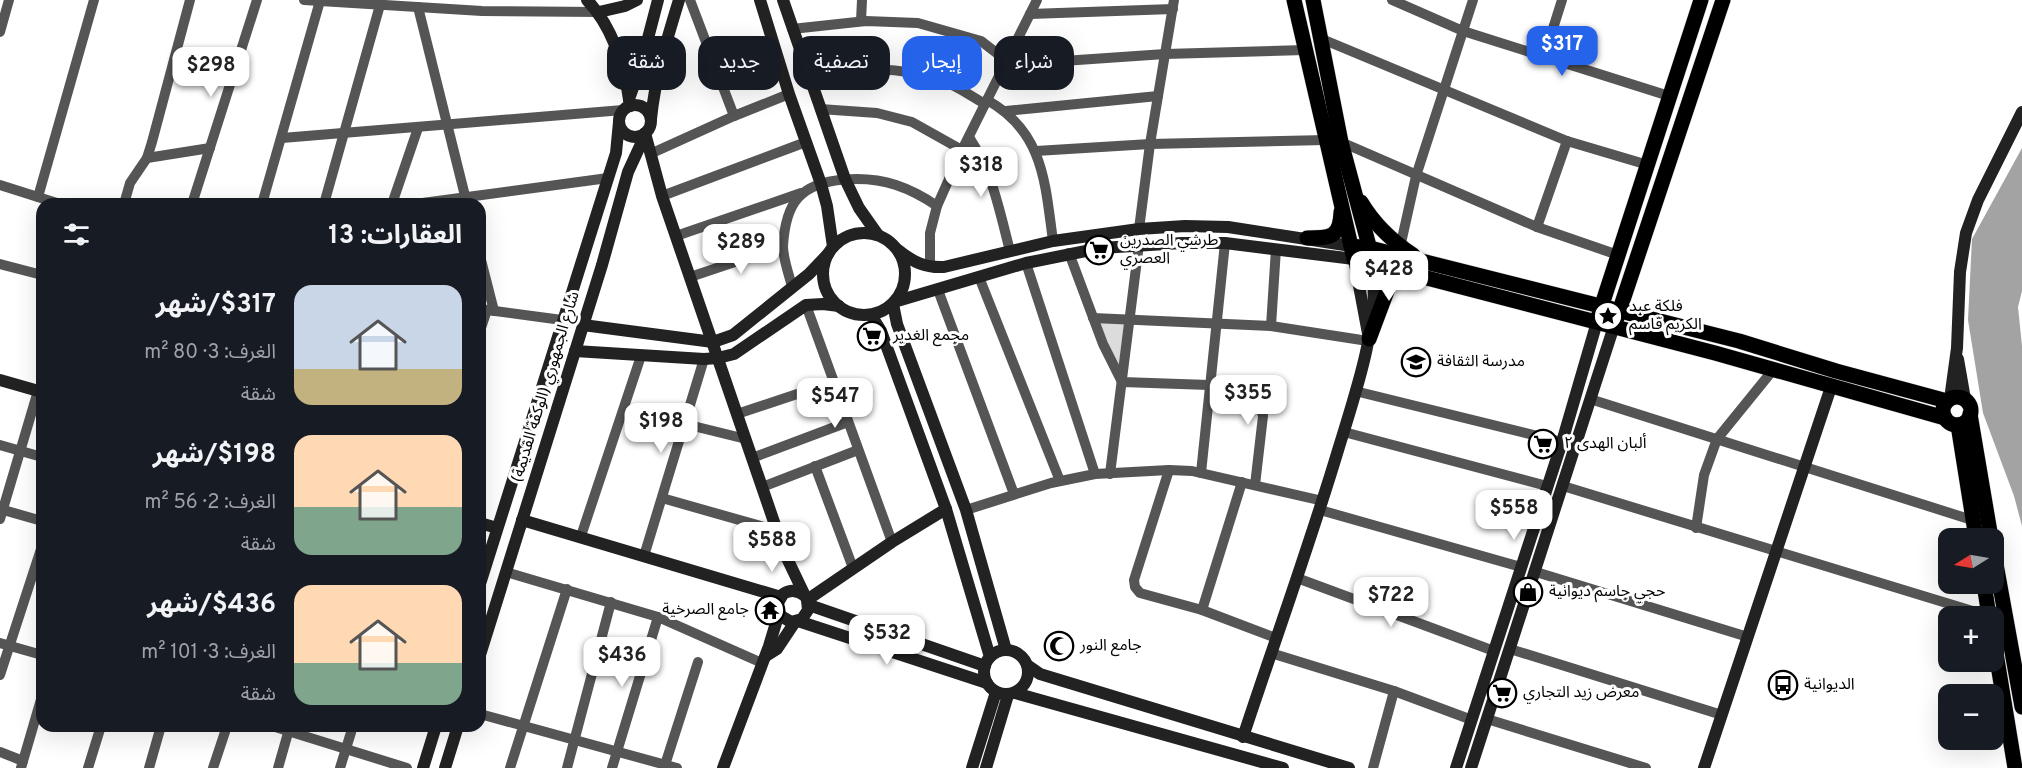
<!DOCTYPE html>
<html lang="ar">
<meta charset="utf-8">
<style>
:root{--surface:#171b24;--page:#242831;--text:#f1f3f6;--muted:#9ea1a6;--accent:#2563eb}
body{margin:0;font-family:Overpass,"Noto Sans Arabic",sans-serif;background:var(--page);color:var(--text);direction:rtl;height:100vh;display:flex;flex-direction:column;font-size:22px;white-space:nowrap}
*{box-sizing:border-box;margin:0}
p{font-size:20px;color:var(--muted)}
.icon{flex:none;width:33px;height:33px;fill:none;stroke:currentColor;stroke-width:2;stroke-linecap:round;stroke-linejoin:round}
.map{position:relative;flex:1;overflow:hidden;direction:ltr}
.side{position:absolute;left:36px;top:198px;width:450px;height:534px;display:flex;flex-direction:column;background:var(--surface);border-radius:18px;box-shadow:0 6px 24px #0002;direction:rtl}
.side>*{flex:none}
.banner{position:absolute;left:504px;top:36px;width:570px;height:54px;direction:rtl;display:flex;gap:12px}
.needle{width:39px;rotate:259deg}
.buttons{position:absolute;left:1938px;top:528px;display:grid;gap:12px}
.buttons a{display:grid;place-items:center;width:66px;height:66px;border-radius:12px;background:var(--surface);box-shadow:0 6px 24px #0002;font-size:30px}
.price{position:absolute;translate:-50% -51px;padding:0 14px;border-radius:12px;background:#fff;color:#222;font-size:20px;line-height:39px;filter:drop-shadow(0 2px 3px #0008)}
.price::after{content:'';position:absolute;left:50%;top:36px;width:18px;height:14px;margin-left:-9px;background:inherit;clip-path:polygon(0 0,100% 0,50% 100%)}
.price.on{background:var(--accent);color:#fff}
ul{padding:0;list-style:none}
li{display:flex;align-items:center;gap:18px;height:150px;padding:0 24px}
li span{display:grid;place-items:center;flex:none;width:168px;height:120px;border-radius:18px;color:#555}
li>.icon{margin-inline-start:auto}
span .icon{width:72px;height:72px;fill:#fffc;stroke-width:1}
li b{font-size:26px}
h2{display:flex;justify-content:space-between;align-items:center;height:72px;padding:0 24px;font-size:26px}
.chip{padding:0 21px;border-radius:18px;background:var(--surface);box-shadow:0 6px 24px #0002;font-size:21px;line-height:54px}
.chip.on{background:var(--accent);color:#fff}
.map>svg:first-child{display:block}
</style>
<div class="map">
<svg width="2022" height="768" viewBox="0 0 2022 768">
<rect width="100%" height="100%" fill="#fff"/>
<!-- green -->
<path fill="#dcdcdc" d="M 1100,322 L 1125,324 L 1118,370 Z"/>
<!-- water -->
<path fill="#a3a3a3" d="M 2022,148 L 2022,291 L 2018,307 L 2022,346 L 2022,526 L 2014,496 L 1983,413 L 1968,320 L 1972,239 Z"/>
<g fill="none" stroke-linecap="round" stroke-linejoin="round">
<!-- primary casing -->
<g stroke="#dbdbdb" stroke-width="16">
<g id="primary">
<path d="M 1294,0 L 1354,259 L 1715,353 L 1945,418"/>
<path d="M 1313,0 L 1341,142 L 1372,257"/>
<path d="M 1361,202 C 1374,224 1392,241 1413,255"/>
<path d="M 1307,238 C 1330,238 1340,238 1341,212"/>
<path d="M 1351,246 L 1370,248 L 1739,341 L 1836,371 L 1947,401"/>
<path d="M 1599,314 L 1701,0"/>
<path d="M 1616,321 L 1723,0"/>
<path d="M 1369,339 L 1390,283 L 1399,275 L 1411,273"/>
<circle cx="1957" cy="411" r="14"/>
<path d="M 1970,414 L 1991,538"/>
<path d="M 1958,425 L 1976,538"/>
<path d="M 1994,553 L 2022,707"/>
<path d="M 1984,584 L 1989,616"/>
<path d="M 1994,641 L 2015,768"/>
</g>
</g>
<!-- street -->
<g stroke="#555" stroke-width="10">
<path d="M 304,0 L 482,11 L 599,12"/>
<path d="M 690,0 L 734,116"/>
<path d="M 1392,0 L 1463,31 L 1669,96"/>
<path d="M 418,7 L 467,204"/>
<path d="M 1030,14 L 1173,9"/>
<path d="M 861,21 L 862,0"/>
<path d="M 792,29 L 866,21 L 918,23 L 981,41 L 1007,61"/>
<path d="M 0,32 L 9,0"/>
<path d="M 1322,39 L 1567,141 L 1648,165"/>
<path d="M 1544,57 L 1562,0"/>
<path d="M 1005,65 L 1165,54 L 1305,50"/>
<path d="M 807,72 C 852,69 897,65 940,80 C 956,85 971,96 985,104"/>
<path d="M 987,100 C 1044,132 1045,183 1053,241"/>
<path d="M 820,109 L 877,113 L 912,122 L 962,150"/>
<path d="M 1006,111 L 1158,96"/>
<path d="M 969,137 C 993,174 999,209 1010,251"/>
<path d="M 282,138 L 623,110"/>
<path d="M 1341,142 L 1537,227 L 1618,255"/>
<path d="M 1036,151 L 1150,144 L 1326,140"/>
<path d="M 650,154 L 734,116 L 789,94"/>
<path d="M 147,158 L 210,148"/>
<path d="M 0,185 L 60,204"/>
<path d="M 662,196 L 806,142"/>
<path d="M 38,197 L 94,0"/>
<path d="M 124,204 L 130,183 L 147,158 L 152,142 L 190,0"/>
<path d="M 192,204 L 257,0"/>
<path d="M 262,204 L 320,1"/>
<path d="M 324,204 L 380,5 L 375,0"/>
<path d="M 392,204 L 418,128"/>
<path d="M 415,204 L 608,178"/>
<path d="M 1537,227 L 1567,141"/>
<path d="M 1139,229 L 1150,144 L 1174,0"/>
<path d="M 676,236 L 801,193"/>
<path d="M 1399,252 L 1416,176 L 1473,0"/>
<path d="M 1069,253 L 1103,344 L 1122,382 L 1209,385 L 1248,393 L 1260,406 L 1263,416 L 1255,485"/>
<path d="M 480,256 L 494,311"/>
<path d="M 1026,263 L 1095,474"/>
<path d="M 0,264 L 42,275"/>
<path d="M 930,267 L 930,233 L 937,206 L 962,150 L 1037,0"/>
<path d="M 690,277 L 783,246"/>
<path d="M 979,277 L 1060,481"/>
<path d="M 792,287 C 789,274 783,259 783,246 C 784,230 788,209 798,198 C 818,175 869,176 896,185 C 911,190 924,197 937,206"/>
<path d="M 938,290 L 1014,494"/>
<path d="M 806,305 L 892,542"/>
<path d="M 480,309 L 562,320"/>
<path d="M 1093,318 L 1271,326 L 1368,341"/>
<path d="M 1271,326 L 1276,249"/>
<path d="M 480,331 L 487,310"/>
<path d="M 1355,391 L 1562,442"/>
<path d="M 1590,399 L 1972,520"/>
<path d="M 737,414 L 833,382"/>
<path d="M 685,424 L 746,439"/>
<path d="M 1344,432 L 1547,486"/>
<path d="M 0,445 L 42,457"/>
<path d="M 752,458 L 848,422"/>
<path d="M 815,466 L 853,568"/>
<path d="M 1169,470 L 1134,580 L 1135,587 L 1140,593 L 1202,610 L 1276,638"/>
<path d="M 1201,473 L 1225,243"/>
<path d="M 1110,474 L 1139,244"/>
<path d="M 1563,486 L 1989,616"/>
<path d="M 762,487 L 858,450"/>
<path d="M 662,498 L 778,531"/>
<path d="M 0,509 L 42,521"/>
<path d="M 966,510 L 1051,483 L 1095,474 L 1169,470 L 1192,471 L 1323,501"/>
<path d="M 1320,510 L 1521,567"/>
<path d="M 0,519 L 38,391"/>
<path d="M 1696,528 L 1704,475 L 1717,439 L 1773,370"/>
<path d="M 581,536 L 641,356"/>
<path d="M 644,556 L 704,359"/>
<path d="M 506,572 L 658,617 L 762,663"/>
<path d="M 1536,572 L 1748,637"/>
<path d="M 1297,578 L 1494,651"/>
<path d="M 1202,610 L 1242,482"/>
<path d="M 0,643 L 42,655"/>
<path d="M 1510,649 L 1722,715"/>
<path d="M 1271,653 L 1394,691 L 1472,720"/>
<path d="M 0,675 L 42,546"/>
<path d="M 480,714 L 677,768"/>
<path d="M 1487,719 L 1646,768"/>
<path d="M 272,726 L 407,768"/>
<path d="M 0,752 L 23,761"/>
<path d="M 21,768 L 42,696"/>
<path d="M 88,768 L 101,726"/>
<path d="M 149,768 L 161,726"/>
<path d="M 213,768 L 227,726"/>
<path d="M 278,768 L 290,726"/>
<path d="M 340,768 L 353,726"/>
<path d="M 510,768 L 567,589"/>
<path d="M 567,768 L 611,602"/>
<path d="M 612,768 L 658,617"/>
<path d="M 664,768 L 698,662"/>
<path d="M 1373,768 L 1394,691"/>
</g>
<!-- secondary -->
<g stroke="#222" stroke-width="12">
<path d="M 587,0 C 614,28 625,68 630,106"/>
<path d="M 760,0 L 789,94 L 821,184 L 827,206 L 833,247"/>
<path d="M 783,0 L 845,179 L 859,208 L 878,235"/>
<path d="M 599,12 L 625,6 L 637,0"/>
<path d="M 629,99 L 641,65 L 658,0"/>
<circle cx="635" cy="121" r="16"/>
<path d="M 651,119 C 655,78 667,39 679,0"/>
<path d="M 645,133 L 662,196 L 785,554 L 807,600 L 808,610 L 802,619 L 791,622 L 781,616 L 777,605 L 783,594 C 791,589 798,590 805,596"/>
<circle cx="864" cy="274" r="41"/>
<path d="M 898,250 C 913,262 925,268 944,267 L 1053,241 L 1139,229 L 1185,226 L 1228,227 L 1351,246"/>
<path d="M 894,302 L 1026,263 L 1101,248 L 1182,243 L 1225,243 L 1354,259 L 1369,339"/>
<path d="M 893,304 L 897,324 L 966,510 L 1006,650"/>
<path d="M 871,315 L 881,331 L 946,509 L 990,657"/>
<path d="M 583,325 L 713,342 L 733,335 L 809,274 L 828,254"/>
<path d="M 575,351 L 704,359 L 718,358 L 734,354 L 806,305 L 823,304 L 839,306"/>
<path d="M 1958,359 L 1965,399"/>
<path d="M 0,380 L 42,392"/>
<path d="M 1950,399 L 1957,348 L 1960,272 L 1966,233 L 1978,200 L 2022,112"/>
<path d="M 522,520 L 781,597"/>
<path d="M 480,523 L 497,528"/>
<path d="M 480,584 L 616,153 L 619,122"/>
<path d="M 807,600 L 892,542 L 946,509"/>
<path d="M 809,605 L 985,666"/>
<path d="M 798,621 L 987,683"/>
<circle cx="1006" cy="672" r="22"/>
<path d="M 480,655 L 602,265 L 628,172 L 646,133"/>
<path d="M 766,656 L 777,649 L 795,622"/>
<path d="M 1027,665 L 1040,674 L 1349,768"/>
<path d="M 1015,693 L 1283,768"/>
<path d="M 1243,737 C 1275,640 1310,544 1339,447 C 1357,388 1379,326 1373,264"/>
<path d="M 423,768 L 436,726"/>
<path d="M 445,768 L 458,726"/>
<path d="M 723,768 L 769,646 L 779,613"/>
<path d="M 972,768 L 996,692"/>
<path d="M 986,768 L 1008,695"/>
<path d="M 1456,768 L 1562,442 L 1597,322"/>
<path d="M 1471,768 L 1614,326"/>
<path d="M 1704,768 L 1831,387"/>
</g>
<!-- primary -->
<use href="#primary" stroke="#000" stroke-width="15"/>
</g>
<!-- icons -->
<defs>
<g id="supermarket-ring" transform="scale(1.5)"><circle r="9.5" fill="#fff" stroke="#000" stroke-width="1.5"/><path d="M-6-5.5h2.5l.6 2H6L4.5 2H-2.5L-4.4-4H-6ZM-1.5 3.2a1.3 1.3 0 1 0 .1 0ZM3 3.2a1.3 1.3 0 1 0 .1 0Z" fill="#000"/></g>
<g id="sight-ring" transform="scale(1.5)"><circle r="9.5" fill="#fff" stroke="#000" stroke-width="1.5"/><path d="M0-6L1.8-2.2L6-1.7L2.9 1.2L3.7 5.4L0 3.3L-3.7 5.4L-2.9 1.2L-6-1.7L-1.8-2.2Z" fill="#000"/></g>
<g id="school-ring" transform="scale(1.5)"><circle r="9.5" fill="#fff" stroke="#000" stroke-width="1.5"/><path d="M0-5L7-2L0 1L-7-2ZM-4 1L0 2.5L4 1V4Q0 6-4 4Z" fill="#000"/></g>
<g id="shop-ring" transform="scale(1.5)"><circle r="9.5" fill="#fff" stroke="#000" stroke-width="1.5"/><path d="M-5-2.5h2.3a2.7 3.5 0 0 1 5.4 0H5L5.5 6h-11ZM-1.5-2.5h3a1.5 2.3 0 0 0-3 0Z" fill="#000"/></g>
<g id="temple-ring" transform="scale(1.5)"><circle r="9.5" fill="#fff" stroke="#000" stroke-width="1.5"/><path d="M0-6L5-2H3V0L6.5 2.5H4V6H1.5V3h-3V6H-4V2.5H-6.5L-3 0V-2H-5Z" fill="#000"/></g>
<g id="mosque-ring" transform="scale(1.5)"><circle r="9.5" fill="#fff" stroke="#000" stroke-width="1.5"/><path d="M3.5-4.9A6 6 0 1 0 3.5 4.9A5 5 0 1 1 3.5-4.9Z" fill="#000"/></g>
<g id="bus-ring" transform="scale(1.5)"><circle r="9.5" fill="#fff" stroke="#000" stroke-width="1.5"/><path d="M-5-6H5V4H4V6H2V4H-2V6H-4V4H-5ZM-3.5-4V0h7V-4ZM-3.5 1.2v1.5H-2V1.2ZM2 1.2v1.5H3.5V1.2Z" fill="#000"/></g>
</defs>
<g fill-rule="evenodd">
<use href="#supermarket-ring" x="1099" y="250"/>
<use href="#sight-ring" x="1608" y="316"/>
<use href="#supermarket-ring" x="872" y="336"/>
<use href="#school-ring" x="1416" y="362"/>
<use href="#supermarket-ring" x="1543" y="444"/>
<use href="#shop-ring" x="1528" y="592"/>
<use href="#temple-ring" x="770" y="610"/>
<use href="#mosque-ring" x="1059" y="646"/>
<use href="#bus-ring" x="1783" y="685"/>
<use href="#supermarket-ring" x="1502" y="693"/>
</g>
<g text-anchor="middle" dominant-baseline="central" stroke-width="6" stroke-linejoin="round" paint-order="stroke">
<!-- poi labels -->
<g font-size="16" fill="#000" stroke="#fff" text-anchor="start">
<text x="1120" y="241">طرشي الصدرين<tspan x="1120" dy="18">العصري</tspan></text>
<text x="1629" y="307">فلكة عبد<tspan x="1629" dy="18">الكريم قاسم</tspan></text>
<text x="893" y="336">مجمع الغدير</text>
<text x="1437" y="362">مدرسة الثقافة</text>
<text x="1564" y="444">ألبان الهدى ٢</text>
<text x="1549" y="592">حجي جاسم ديوانية</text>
<text x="749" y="610" text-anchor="end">جامع الصرخية</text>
<text x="1080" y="646">جامع النور</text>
<text x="1804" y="685">الديوانية</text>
<text x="1523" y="693">معرض زيد التجاري</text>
</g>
<!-- street labels -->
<g font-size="16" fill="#000" stroke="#fff">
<text transform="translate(546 387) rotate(-73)">شارع الجمهوري (الوكفة القديمة)</text>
</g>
</g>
</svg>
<div class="buttons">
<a><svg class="needle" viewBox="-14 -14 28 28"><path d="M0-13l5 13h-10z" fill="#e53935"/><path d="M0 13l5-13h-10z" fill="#9ea1a6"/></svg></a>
<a>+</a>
<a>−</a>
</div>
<b class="price on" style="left:1562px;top:77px">$317</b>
<b class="price" style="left:211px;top:98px">$298</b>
<b class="price" style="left:981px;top:198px">$318</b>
<b class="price" style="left:741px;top:275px">$289</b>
<b class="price" style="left:1389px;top:302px">$428</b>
<b class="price" style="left:1248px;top:426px">$355</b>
<b class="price" style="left:835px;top:429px">$547</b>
<b class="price" style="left:661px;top:454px">$198</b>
<b class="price" style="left:1514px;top:541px">$558</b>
<b class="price" style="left:772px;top:573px">$588</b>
<b class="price" style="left:1391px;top:628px">$722</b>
<b class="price" style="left:887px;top:666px">$532</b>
<b class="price" style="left:622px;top:688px">$436</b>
<div class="banner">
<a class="chip">شراء</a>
<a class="chip on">إيجار</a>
<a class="chip">تصفية</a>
<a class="chip">جديد</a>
<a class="chip">شقة</a>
</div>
<section class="side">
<h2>العقارات: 13<svg class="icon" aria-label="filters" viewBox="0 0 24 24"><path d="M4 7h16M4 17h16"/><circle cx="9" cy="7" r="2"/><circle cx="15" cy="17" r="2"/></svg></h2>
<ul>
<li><span style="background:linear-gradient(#c9d6e8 70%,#c2b280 0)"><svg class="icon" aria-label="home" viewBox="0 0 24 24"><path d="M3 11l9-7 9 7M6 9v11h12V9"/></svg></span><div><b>$317/شهر</b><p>الغرف: 3 · 80 m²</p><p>شقة</p></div></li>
<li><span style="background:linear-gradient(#ffd9b3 60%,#7fa58c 0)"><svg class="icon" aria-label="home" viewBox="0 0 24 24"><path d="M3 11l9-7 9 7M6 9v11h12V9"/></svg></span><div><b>$198/شهر</b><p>الغرف: 2 · 56 m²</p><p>شقة</p></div></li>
<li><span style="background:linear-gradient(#ffd9b3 65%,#7fa58c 0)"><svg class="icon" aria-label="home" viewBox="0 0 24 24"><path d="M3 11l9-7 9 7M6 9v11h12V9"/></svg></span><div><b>$436/شهر</b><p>الغرف: 3 · 101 m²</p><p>شقة</p></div></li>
</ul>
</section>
</div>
